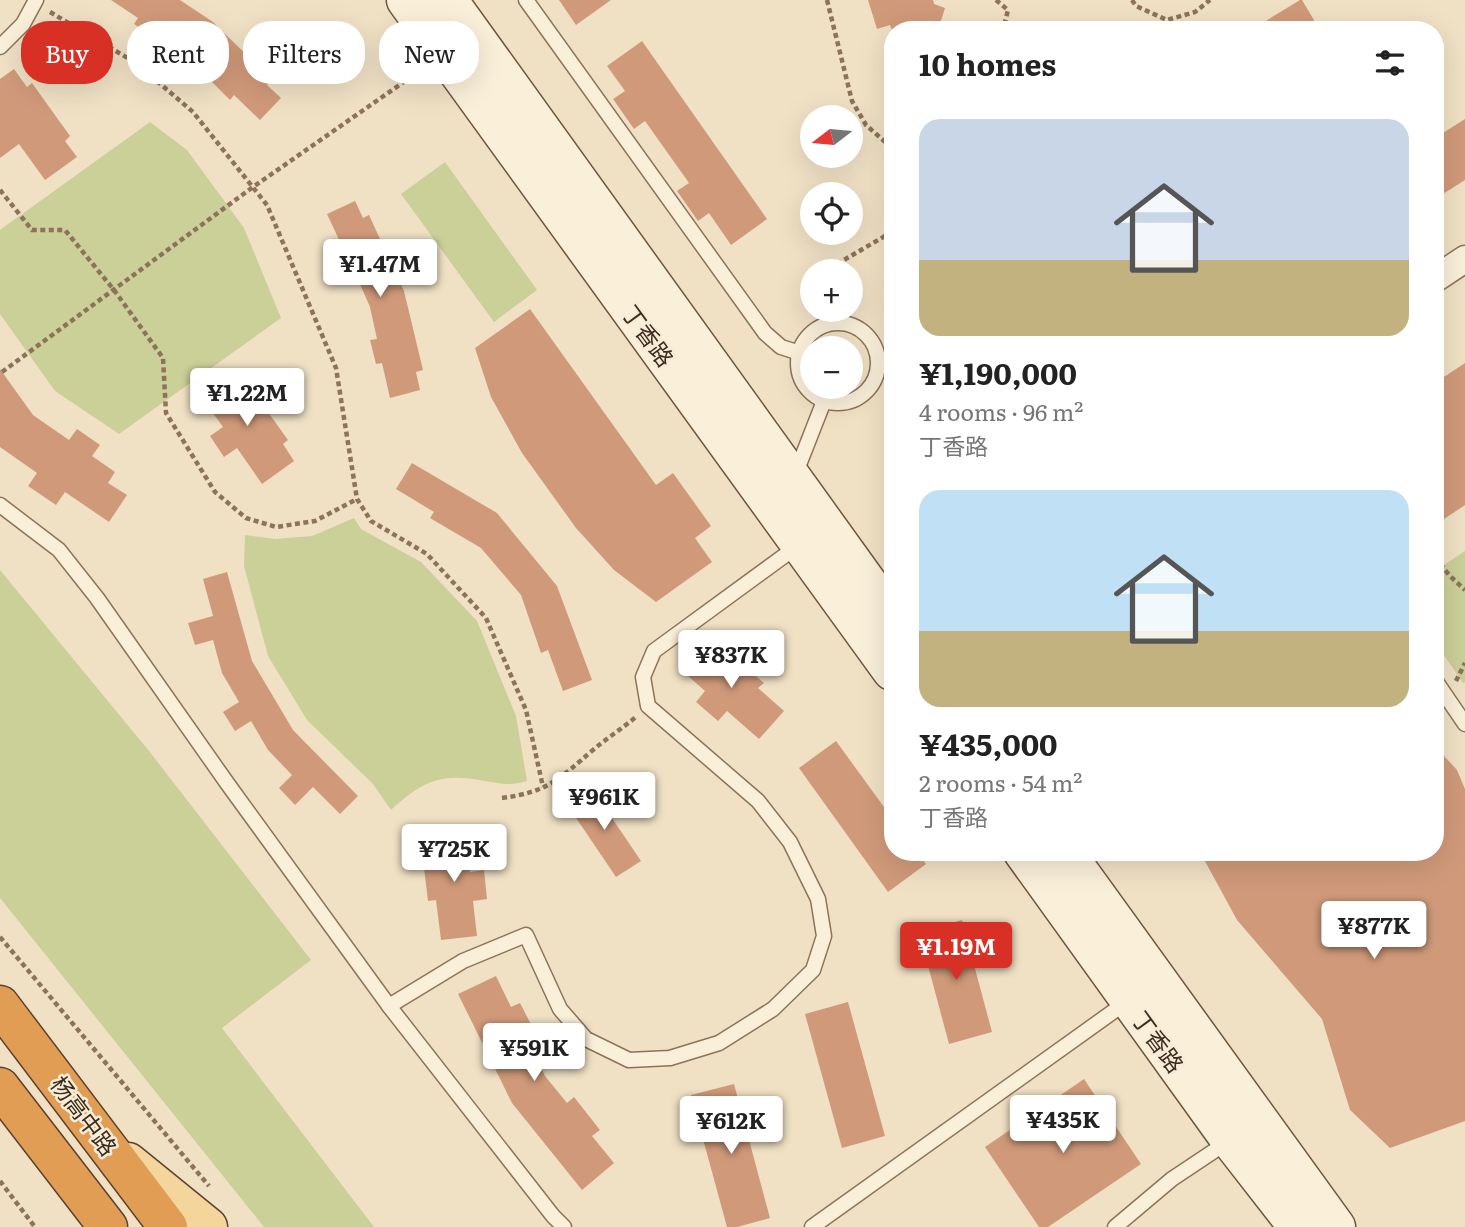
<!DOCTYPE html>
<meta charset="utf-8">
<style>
:root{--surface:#fff;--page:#f2f2f2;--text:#222;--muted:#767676;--accent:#d93025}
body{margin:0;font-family:Literata,"Noto Sans SC",serif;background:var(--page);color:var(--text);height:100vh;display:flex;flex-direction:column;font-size:26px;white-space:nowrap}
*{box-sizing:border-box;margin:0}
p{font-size:23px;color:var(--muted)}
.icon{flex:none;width:38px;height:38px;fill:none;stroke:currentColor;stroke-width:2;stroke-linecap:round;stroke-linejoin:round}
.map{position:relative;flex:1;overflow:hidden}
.drawer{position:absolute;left:884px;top:21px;width:560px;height:840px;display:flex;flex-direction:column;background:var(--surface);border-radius:28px;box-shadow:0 7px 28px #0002}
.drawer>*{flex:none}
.hud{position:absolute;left:21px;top:21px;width:665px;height:63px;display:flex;gap:14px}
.needle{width:46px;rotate:254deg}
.controls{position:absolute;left:800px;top:105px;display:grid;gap:14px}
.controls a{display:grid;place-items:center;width:63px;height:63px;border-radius:50%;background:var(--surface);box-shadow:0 7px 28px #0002;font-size:35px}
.price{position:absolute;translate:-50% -60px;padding:0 16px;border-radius:7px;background:#fff;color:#222;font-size:23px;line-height:46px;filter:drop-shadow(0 2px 4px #0008)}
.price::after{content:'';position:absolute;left:50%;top:42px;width:21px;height:16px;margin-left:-10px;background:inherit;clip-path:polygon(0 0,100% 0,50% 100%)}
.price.selected{background:var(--accent);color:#fff}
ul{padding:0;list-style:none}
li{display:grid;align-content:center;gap:14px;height:371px;padding:0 35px}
li span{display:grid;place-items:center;height:217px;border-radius:21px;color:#555}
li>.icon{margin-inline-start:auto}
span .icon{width:126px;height:126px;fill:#fffc;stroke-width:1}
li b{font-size:30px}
h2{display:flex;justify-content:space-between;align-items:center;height:84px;padding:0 35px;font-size:30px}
.tag{padding:0 24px;border-radius:28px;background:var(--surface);box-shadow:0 7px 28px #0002;font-size:24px;line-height:63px}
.tag.selected{background:var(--accent);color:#fff}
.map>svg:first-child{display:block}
</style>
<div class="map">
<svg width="1465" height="1227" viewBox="0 0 1465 1227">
<rect width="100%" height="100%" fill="#f0e1c5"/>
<!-- green -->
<g fill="#cbcf98">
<path d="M 150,122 L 187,150 L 244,228 L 281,318 L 119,434 L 55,391 L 0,314 L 0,230 Z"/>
<path d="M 445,162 L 537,290 L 494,322 L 401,194 Z"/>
<path d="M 354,518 L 361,529 L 421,562 L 477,621 L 516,716 L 527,781 C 506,787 500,783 479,780 C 438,773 421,783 391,810 L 373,784 L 307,720 L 268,656 L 244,566 L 245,535 L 275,539 L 312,536 Z"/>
<path d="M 1465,551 L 1465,682 L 1463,683 L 1435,642 L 1435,571 Z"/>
<path d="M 0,570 L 149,751 L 311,960 L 222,1028 L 374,1227 L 264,1227 L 0,898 Z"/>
</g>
<!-- building -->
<g fill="#d09a7a">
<path d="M 111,0 L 180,0 L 213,22 L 272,80 L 267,85 L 281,98 L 260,120 L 234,95 L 230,100 L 212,82 L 217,78 L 194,55 L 159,31 L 155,37 L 134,24 L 138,18 Z"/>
<path d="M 559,0 L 611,0 L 576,25 Z"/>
<path d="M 868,0 L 933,0 L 934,4 L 945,8 L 938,30 L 892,30 L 890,25 L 877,29 Z"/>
<path d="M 1300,0 L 1302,0 L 1320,30 L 1251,30 Z"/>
<path d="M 642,41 L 767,219 L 731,245 L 709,213 L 698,221 L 677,191 L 689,183 L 645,121 L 634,129 L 613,99 L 625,91 L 607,66 Z"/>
<path d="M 14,69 L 27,87 L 32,83 L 70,136 L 65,141 L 77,157 L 45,180 L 19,144 L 0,158 L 0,79 Z"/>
<path d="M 1465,119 L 1465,180 L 1435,199 L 1435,138 Z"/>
<path d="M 355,201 L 363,218 L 369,215 L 404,291 L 423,370 L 416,372 L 420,390 L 390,398 L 382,363 L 376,364 L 370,340 L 377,339 L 370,307 L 353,268 L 346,271 L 336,249 L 342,246 L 327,214 Z"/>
<path d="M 530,309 L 656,485 L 673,473 L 711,526 L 695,538 L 712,562 L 656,602 L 614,570 L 576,528 L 522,453 L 491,397 L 475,348 Z"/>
<path d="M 1465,363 L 1465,505 L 1435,525 L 1435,383 Z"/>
<path d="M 0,369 L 33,415 L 69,440 L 77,429 L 100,445 L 92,456 L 115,472 L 108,483 L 127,495 L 109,522 L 65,492 L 56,505 L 28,486 L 37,473 L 0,447 Z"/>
<path d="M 232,373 L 245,391 L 250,387 L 288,440 L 283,444 L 294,461 L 262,484 L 237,448 L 224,457 L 210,436 L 223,427 L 200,395 Z"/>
<path d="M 412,463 L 497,513 L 557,586 L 592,680 L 563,691 L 548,650 L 541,653 L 521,595 L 481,548 L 430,518 L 434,512 L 396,489 Z"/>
<path d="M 227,572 L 252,661 L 293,730 L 358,796 L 340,814 L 313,787 L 295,805 L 279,788 L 292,775 L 268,750 L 251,721 L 235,731 L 223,712 L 239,702 L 222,673 L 213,640 L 195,645 L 188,623 L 213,616 L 203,579 Z"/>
<path d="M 703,640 L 733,667 L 738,661 L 764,683 L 758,688 L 784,711 L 759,739 L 727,711 L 718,721 L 696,702 L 705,691 L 679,668 Z"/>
<path d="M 836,741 L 892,818 L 892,852 L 917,852 L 926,864 L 888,892 L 799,768 Z"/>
<path d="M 1435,746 L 1457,770 L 1465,789 L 1465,1121 L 1390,1148 L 1350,1110 L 1322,1019 L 1237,920 L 1200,852 L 1435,852 Z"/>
<path d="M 591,787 L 641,861 L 616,877 L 566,803 Z"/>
<path d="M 465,829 L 470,872 L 484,870 L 487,899 L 473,901 L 477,936 L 441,940 L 436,900 L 428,901 L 424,868 L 432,867 L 428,833 Z"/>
<path d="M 962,920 L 992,1032 L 949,1044 L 919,932 Z"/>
<path d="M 496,976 L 511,1007 L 520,1003 L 539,1040 L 530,1045 L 545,1076 L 567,1103 L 574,1097 L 600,1130 L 592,1136 L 614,1163 L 582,1190 L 512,1103 L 458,994 Z"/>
<path d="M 848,1002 L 885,1136 L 842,1148 L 805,1014 Z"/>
<path d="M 1084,1079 L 1141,1164 L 1048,1227 L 1039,1227 L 985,1147 Z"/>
<path d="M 734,1084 L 770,1218 L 737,1227 L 727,1227 L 691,1095 Z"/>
</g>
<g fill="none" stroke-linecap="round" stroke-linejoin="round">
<!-- lane casing -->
<g stroke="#8c735a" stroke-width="17">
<g id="lane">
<path d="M 526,0 L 765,333 L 781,347 L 800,353"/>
<path d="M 0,47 L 23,24 L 36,0"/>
<circle cx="838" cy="363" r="40"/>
<path d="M 795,475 L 824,401"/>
<path d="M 0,505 L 59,550 L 97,598 L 227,783 L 389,1006 L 553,1216 L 564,1227"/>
<path d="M 1435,680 L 1465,724"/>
<path d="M 389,1006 L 463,961 L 526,935 L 560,1009 L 586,1039 L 629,1060 L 670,1058 L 719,1043 L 773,1009 L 813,970 L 824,936 L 818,899 L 790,842 L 758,801 L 648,706 L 643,677 L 654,651 L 799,545"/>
<path d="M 812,1227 L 1128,1001"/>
<path d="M 1115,1227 L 1172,1179 L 1229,1141"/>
</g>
</g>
<!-- street casing -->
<g stroke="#8c735a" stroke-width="29">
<path id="street" d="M 1435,279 L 1465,259"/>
</g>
<!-- secondary casing -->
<g stroke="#6e543d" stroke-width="41">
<g id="secondary">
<path d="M 406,0 L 892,671"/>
<path d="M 448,0 L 892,617"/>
<path d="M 1023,852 L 1231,1141 L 1298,1227"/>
<path d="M 1065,852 L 1336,1227"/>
</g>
</g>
<!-- primary casing -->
<g stroke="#5a412e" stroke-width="41">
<path id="primary" d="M 128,1162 L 208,1227"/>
</g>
<!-- highway casing -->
<g stroke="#5a412e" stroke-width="41">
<g id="highway">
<path d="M 0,1005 L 168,1227"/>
<path d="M 0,1087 L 108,1227"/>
</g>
</g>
<!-- path -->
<g stroke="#8c735a" stroke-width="4.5" stroke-dasharray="5 3.5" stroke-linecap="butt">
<path d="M 827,0 L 852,101 L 866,125 L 892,148"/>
<path d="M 996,0 L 1008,10 L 1003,30"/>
<path d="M 1132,0 L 1136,6 L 1167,20 L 1195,12 L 1210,0"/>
<path d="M 50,12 L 136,63 L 193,112 L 267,205 L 336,368 L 357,499 L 371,521 L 427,554 L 486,618 L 526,710 L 543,787"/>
<path d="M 0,190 L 32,230 L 65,230 L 114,290 L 163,358 L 166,413 L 215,492 L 246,518 L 276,527 L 315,521 L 357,499"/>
<path d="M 832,271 L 837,264 L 885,236 L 892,220"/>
<path d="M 822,310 L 822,325"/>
<path d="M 2,372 L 253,187 L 421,70"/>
<path d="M 1435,557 L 1449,575 L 1465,590"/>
<path d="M 1456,681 L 1465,663"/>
<path d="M 502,798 C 548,792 559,779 593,750 C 607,738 623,728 637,716"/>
<path d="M 0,937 L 209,1186"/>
<path d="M 0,1181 L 35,1227"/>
</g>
<!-- lane -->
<use href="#lane" stroke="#faefd9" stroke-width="14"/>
<!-- street -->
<use href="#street" stroke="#faefd9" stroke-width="26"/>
<!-- secondary -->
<use href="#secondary" stroke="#faefd9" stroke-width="38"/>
<!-- primary -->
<use href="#primary" stroke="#f4d59c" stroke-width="38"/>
<!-- highway -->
<use href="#highway" stroke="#e29d54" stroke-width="38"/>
</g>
<g text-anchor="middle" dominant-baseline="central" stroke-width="5" stroke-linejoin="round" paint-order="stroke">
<!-- street labels -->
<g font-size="23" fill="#3c2b1f" stroke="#f7ecd5">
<text transform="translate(649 335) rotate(54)">丁香路</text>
<text transform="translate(1159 1041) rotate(54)">丁香路</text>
<text transform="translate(85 1115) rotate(53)">杨高中路</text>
</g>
</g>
</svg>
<div class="controls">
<a><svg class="needle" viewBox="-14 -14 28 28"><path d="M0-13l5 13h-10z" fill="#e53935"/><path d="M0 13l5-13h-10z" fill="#767676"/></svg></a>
<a><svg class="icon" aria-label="locate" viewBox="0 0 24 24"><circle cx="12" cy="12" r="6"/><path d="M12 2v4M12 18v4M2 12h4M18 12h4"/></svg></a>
<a>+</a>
<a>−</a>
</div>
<b class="price" style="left:380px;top:299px">¥1.47M</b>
<b class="price" style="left:247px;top:428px">¥1.22M</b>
<b class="price" style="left:731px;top:690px">¥837K</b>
<b class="price" style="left:604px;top:832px">¥961K</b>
<b class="price" style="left:454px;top:884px">¥725K</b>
<b class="price" style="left:1374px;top:961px">¥877K</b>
<b class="price selected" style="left:956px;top:982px">¥1.19M</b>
<b class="price" style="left:534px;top:1083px">¥591K</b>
<b class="price" style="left:1063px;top:1155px">¥435K</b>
<b class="price" style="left:731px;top:1156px">¥612K</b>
<div class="hud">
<a class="tag selected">Buy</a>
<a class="tag">Rent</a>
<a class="tag">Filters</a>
<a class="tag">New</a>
</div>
<section class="drawer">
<h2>10 homes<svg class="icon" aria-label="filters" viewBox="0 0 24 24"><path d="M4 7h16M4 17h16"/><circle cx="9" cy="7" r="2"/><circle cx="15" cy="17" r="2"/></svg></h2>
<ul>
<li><span style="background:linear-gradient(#c9d6e8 65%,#c2b280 0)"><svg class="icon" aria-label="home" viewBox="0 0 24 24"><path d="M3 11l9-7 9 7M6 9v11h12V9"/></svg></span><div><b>¥1,190,000</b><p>4 rooms · 96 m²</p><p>丁香路</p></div></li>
<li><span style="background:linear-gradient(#bfe0f5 65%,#c2b280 0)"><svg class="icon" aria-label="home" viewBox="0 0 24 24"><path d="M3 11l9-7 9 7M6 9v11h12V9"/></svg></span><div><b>¥435,000</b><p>2 rooms · 54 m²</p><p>丁香路</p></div></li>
</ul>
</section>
</div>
